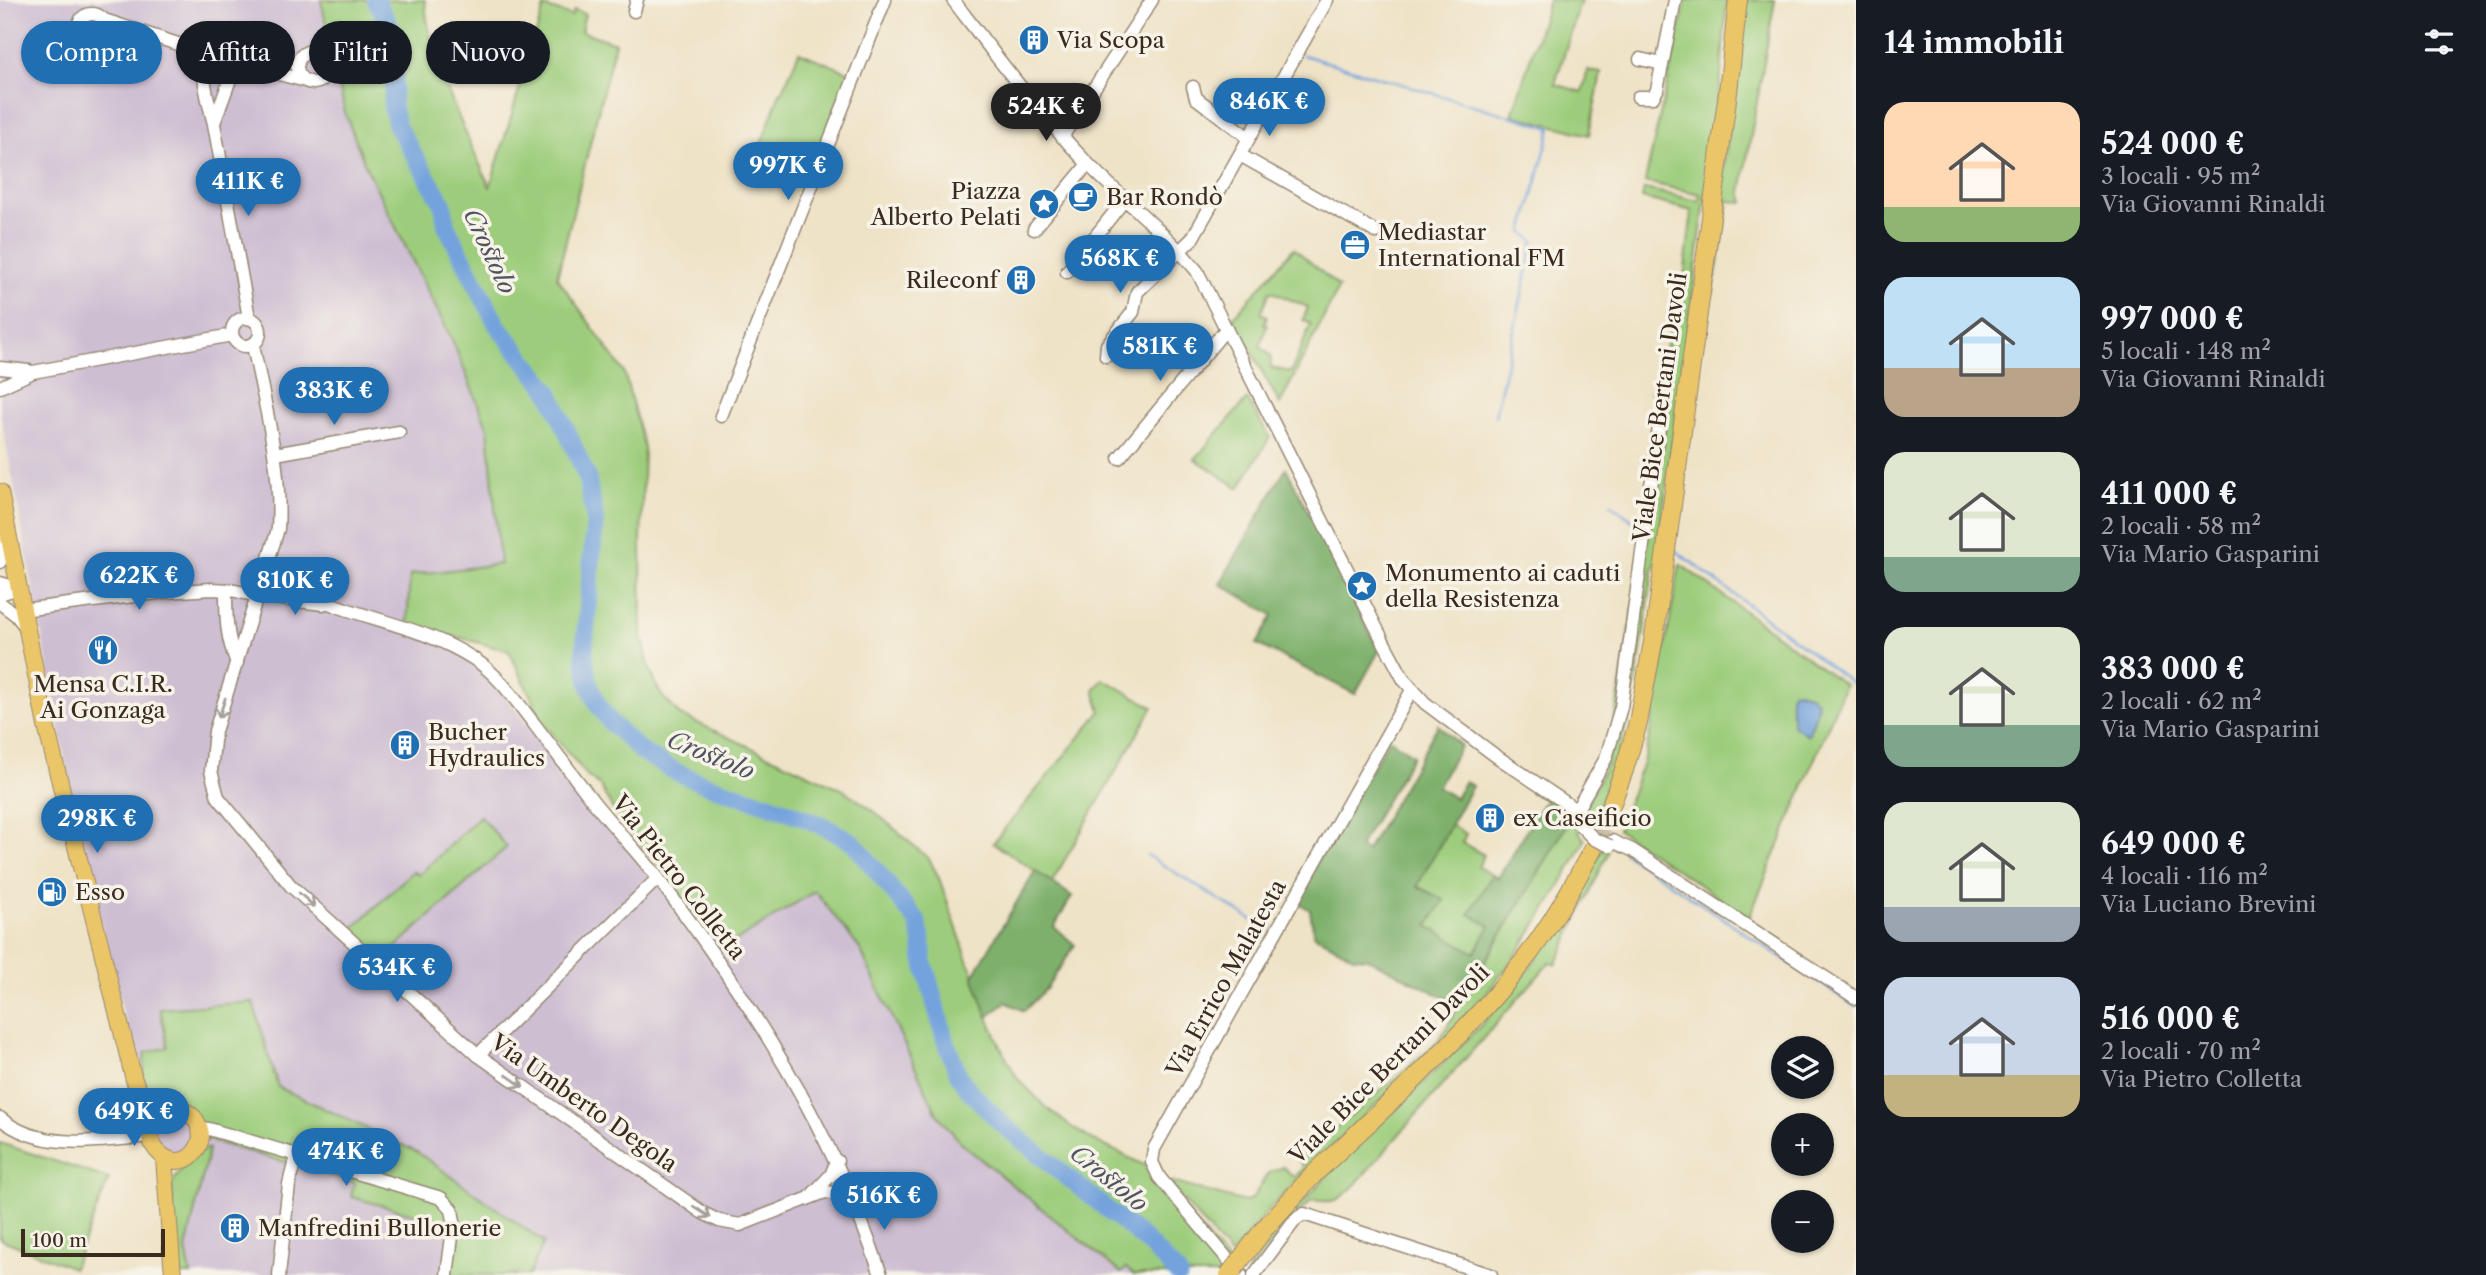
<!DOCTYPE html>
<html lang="it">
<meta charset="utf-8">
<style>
:root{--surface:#171b24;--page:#20242c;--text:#f1f3f6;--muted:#9ea1a6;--accent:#1f6fb2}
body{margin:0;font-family:"Libre Caslon Text",serif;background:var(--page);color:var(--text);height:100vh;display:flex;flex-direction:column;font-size:26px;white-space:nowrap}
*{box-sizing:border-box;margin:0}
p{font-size:23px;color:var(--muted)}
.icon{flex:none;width:38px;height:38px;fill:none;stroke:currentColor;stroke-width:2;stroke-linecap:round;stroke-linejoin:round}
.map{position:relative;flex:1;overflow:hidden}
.sheet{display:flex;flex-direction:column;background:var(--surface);width:630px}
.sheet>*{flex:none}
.guide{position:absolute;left:21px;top:21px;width:665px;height:63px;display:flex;gap:14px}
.fabs{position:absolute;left:1771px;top:1036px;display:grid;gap:14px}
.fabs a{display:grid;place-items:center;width:63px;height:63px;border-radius:50%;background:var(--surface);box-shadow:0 2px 5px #0004;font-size:35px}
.scale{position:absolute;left:21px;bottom:18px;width:144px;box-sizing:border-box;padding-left:7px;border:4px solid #3b2a1e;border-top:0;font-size:19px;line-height:24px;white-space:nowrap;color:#3b2a1e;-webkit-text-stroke:5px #f7f3e8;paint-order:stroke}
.price{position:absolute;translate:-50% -60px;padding:0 16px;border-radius:24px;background:var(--accent);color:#fff;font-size:23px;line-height:46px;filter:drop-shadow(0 2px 4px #0008)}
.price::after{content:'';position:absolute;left:50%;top:42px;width:21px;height:16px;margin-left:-10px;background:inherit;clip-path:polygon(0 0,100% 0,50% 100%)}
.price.active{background:#222;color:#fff}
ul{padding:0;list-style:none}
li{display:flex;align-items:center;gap:21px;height:175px;padding:0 28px}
li span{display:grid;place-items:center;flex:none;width:196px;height:140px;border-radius:21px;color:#555}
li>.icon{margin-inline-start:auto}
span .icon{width:84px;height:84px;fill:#fffc;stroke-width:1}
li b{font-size:30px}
h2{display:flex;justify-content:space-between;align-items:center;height:84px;padding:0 28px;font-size:30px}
.pill{padding:0 24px;border-radius:32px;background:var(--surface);box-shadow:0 2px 5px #0004;font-size:24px;line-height:63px}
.pill.active{background:var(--accent);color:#fff}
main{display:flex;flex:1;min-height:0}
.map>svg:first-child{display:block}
</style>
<main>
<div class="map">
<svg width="1856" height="1275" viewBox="0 0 1856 1275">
<rect width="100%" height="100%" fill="#f7f3e8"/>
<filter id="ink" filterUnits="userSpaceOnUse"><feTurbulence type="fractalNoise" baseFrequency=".0143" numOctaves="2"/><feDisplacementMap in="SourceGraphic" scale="14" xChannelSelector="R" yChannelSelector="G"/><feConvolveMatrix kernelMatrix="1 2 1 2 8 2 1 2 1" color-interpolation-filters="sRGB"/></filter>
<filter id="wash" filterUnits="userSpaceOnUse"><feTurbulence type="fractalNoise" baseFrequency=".00686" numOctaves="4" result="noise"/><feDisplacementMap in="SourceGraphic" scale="28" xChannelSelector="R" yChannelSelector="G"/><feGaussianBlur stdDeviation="1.57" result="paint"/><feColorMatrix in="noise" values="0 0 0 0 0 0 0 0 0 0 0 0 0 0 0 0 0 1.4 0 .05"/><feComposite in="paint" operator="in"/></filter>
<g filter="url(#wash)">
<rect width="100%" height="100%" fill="#efe3c7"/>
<!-- industrial -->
<path fill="#cdbed2" d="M 0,0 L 321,0 L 345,113 L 366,167 L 453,342 L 488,429 L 500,564 L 410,575 L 407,627 L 476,661 L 715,955 L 815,891 L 849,933 L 902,973 L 957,1117 L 1134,1275 L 191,1275 L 186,1249 L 209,1149 L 198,1148 L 191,1155 L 157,1153 L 78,827 L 0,411 Z"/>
<!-- green -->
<g fill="#9dcd7c" stroke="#6c7c4d" stroke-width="2" fill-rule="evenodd">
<path d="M 321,0 L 425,0 C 428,59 466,133 490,187 L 544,7 L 572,16 L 574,10 L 585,14 L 581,31 L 615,43 L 557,277 L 624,372 L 644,447 L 641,541 L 642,636 L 649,667 L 658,689 L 663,697 L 680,715 L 842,789 L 874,811 L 929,859 L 939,878 L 988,1017 L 1002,1050 L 1018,1079 L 1047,1108 L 1070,1126 L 1091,1139 L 1146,1166 L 1239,1275 L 1134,1275 L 1126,1268 L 1121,1273 L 962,1144 L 937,1114 L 860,949 L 815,891 L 722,950 L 612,808 L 600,786 L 588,777 L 544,724 L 509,651 L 458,637 L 423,633 L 407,627 L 410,575 L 500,564 L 488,429 L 453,342 L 366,167 L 345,113 Z"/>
<path d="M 1549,0 L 1581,0 L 1555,84 L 1582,92 L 1588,70 L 1601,73 L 1589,135 L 1512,115 Z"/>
<path d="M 1686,0 L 1727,0 L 1719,99 L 1656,562 L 1653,570 C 1641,653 1631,736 1596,814 L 1585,808 L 1607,762 L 1670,398 L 1651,393 L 1682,294 L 1692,211 L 1642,198 L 1644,189 L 1699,201 L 1700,194 L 1645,182 Z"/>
<path d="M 1745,0 L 1775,0 L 1741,192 L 1744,202 L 1725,201 L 1728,207 L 1713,291 L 1709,282 Z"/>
<path d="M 799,52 L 851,73 L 814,165 L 761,144 L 780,93 L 782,93 Z"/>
<path d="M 1294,248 L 1339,287 L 1280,404 L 1233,318 ZM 1270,291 L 1308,307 L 1303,320 L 1311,324 L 1291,372 L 1271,368 L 1271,356 L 1260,346 L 1267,325 L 1264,324 L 1267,316 L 1261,313 Z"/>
<path d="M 1247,399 L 1270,437 L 1239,488 L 1195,459 Z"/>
<path d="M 1680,564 L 1845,685 L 1749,918 L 1618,830 L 1646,754 Z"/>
<path d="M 1103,679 L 1153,707 L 1052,882 L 993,843 L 1101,711 L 1094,691 Z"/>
<path d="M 480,816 L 507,847 L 377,964 L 346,935 L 413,871 L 419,875 Z"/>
<path d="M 1571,818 C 1578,825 1578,833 1585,840 C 1549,910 1507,975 1452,1032 C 1394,1090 1331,1143 1275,1203 C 1259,1220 1245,1238 1231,1256 L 1172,1188 L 1172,1182 L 1245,1202 L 1253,1198 L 1268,1173 L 1283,1167 L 1294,1177 L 1304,1168 L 1299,1160 L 1439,1040 Z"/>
<path d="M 1451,825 L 1466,834 L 1462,843 L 1484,855 L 1478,867 L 1492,875 L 1469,914 L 1490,926 L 1475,953 L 1428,926 L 1417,886 Z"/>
<path d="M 1603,848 L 1609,851 L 1556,965 L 1550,962 L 1353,1187 C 1337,1202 1334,1203 1312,1200 L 1296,1215 L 1249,1272 L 1247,1270 C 1313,1178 1401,1108 1479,1027 C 1529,975 1570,913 1603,848 Z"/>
<path d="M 253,1002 L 278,1087 L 417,1152 L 544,1242 L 529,1275 L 451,1275 L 454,1225 L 351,1197 L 354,1182 L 201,1138 L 200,1128 L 170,1109 L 134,1080 L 143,1074 L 145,1053 L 168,1047 L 160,1009 Z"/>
<path d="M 0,1143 L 109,1179 L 73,1268 L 0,1239 Z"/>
<path d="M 209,1148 L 186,1249 L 191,1275 L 173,1275 L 172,1183 L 191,1155 Z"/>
</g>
<!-- forest -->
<g fill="#7eb06c" stroke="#5c6d45" stroke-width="2">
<path d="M 1286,468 L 1379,651 L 1355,694 L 1257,644 L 1273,615 L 1220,584 Z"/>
<path d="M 1438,725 L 1461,746 L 1437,787 L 1455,798 L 1465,781 L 1472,786 L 1417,886 L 1444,900 L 1428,926 L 1475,953 L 1490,926 L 1469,914 L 1492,875 L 1498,878 L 1547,797 L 1567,811 L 1571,818 L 1459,1005 L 1367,958 L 1354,957 L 1314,935 L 1310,910 L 1294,900 L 1389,739 L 1413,755 L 1359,847 L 1367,851 Z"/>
<path d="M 1035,871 L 1072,896 L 1054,927 L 1075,945 L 1046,989 L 1024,1011 L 1006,1002 L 988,1017 L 973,976 Z"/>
</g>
<!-- water -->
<path fill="#73a2dc" stroke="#57667d" stroke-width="2" d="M 1797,690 L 1810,695 L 1818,702 L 1815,717 L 1808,735 L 1793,725 L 1790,696 L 1792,691 Z"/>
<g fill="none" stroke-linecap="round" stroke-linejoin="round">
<!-- stream -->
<g stroke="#73a2dc" stroke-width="2.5">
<path d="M 1303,55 L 1551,128 L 1523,232 L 1534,241 L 1495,416"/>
<path d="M 1611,504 L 1642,528"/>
<path d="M 1675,550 L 1856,686"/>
<path d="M 1625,853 L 1856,1007"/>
<path d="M 1147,855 L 1268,930 L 1273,927"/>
</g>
<!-- river -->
<path stroke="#73a2dc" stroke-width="18" d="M 376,0 L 391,29 L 396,51 L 392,106 L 397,126 L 443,204 L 446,225 L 497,325 L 549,391 L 587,477 L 595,519 L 584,654 L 589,684 L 598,705 L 611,723 L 642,752 L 676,772 L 707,785 L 782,809 L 821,825 L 853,842 L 917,921 L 922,941 L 923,959 L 945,1040 L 959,1076 L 969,1090 L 1003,1125 L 1146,1241 L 1179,1275"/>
</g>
</g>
<g filter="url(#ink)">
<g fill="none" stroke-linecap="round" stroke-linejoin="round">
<!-- highway-tunnel -->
<path stroke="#cbbea5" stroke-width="18" stroke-dasharray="18 9" stroke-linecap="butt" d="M 1595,845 L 1607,816"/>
<!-- minor casing -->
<g stroke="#958672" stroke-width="15">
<g id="minor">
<path d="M 953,0 C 996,56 1037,111 1086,162 C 1122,199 1164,231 1197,271 L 1381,637 L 1404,680 L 1425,703 L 1496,756 L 1566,803 L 1576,811 L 1583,820"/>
<path d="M 634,11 L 637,0"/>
<circle cx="92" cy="28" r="14"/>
<path d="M 104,20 L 236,63 L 310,82"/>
<circle cx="313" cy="67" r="16"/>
<path d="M 205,53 C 201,78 208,100 214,124 L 249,318"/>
<path d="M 1640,59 L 1662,64"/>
<path d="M 1193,87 L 1196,98 L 1249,138"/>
<path d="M 1638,97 L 1653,97 L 1657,90 L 1675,0"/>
<path d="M 214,123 L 236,63"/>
<path d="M 1062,137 L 1152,0"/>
<path d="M 1240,155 L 1376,232"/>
<path d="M 1034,229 L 1088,164"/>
<path d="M 1067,272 L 1125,199"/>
<circle cx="246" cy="332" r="14"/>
<path d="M 253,345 C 265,406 282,467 278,529 L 215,731 L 211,771 L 218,797 L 291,886 L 478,1055 L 703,1213 L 719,1221 L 740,1225 L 825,1192 L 842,1194 L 855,1199"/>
<path d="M 1106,356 L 1107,345 L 1133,312 L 1137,292 L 1192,239 L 1327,0"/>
<path d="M 0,368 L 29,371"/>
<path d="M 0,387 L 33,372 L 232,335"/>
<path d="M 721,416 L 885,0"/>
<path d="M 275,454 L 399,432"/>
<path d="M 1119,458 L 1226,329"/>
<path d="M 0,562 L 6,535"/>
<path d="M 265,573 C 288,584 312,597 337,606 C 384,623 431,631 474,659 C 499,675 517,702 535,725 C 554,750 573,775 592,800 C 614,828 639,853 660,881 C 752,1003 832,1129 881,1275"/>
<path d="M 0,583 L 18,588"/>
<path d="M 226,590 C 226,616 226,638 237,663"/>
<path d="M 0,594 L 18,588"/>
<path d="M 0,603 L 16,615 L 25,626"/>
<path d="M 22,610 L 165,592 L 211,589 L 231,590 L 258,596 L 323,604"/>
<path d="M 1576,811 L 1606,758 L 1621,707 L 1659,427"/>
<path d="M 1612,841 L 1632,850 L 1856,998"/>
<path d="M 478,1055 L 658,878"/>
<path d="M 0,1118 C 40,1152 102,1141 149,1136"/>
<path d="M 200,1128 L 209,1129 L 441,1198 L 452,1210 L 454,1221 L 447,1275"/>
<path d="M 812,1195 L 831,1175 L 837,1161"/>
<path d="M 279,1275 L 289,1184 L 296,1156"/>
<path d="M 1241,1275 L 1159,1177 L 1152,1162 L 1154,1149 L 1412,690"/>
<path d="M 1254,1275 L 1296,1219 L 1304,1214 L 1491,1275"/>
</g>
</g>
<!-- major casing -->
<g stroke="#958672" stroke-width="18">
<g id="major">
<path d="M 0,492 L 46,726 L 134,1080 L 153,1122"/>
<path d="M 140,1093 C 149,1098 159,1106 169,1109 C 174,1110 180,1109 185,1111 C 198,1117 205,1134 198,1147 C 175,1188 120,1127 170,1109"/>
<path d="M 164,1158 L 173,1275"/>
</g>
</g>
<!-- highway casing -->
<g stroke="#958672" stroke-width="20">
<g id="highway">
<path d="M 1607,816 L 1624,770 L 1638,723 L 1655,631 L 1728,92 L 1738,0"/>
<path d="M 1315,1173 C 1386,1106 1461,1040 1522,963 C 1551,926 1573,886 1595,845"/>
</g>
</g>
<!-- minor -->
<use href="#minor" stroke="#fff" stroke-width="12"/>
<!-- major -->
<use href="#major" stroke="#ebc669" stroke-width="16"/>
<!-- highway -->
<use href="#highway" stroke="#ebc669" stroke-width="18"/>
<!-- minor-bridge casing -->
<g stroke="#958672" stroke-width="15" stroke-linecap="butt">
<path id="minor-bridge" d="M 1580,825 L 1594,839 L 1610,846"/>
</g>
<!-- highway-bridge casing -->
<g stroke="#958672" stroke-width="20" stroke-linecap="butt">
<path id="highway-bridge" d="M 1229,1275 L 1264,1229 L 1315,1173"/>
</g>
<!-- minor-bridge -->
<use href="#minor-bridge" stroke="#fff" stroke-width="12"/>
<!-- highway-bridge -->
<use href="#highway-bridge" stroke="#ebc669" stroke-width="18"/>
</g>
<!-- one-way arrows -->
<defs><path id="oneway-shaft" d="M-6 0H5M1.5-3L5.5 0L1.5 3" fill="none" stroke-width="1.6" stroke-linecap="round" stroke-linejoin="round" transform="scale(1.75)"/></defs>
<g stroke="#a79f9a">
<use href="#oneway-shaft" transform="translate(222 708) rotate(108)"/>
<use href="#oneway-shaft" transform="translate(307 900) rotate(42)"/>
<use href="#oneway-shaft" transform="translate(515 1081) rotate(35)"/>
<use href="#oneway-shaft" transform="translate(702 1212) rotate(33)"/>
</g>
</g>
<!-- icons -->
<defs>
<g id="building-disc" transform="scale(1.575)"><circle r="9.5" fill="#1f6fb2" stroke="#f7f3e8"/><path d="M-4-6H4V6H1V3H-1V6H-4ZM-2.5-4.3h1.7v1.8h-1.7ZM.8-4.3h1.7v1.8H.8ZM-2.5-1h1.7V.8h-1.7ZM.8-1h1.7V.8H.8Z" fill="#fff"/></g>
<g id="cafe-disc" transform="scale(1.575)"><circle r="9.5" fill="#1f6fb2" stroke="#f7f3e8"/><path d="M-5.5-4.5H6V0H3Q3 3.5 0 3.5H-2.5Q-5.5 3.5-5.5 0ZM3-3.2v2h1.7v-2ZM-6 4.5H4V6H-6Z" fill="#fff"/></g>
<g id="sight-disc" transform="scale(1.575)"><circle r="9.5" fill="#1f6fb2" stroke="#f7f3e8"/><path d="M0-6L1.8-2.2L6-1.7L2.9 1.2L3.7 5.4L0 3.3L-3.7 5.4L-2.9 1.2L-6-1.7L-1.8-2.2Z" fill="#fff"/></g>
<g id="office-disc" transform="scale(1.575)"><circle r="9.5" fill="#1f6fb2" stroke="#f7f3e8"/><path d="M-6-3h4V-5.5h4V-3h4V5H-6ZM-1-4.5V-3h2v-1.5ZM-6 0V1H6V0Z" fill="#fff"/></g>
<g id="restaurant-disc" transform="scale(1.575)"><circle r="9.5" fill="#1f6fb2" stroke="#f7f3e8"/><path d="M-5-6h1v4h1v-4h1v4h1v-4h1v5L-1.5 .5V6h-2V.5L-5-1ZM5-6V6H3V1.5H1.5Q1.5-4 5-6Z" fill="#fff"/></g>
<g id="fuel-disc" transform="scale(1.575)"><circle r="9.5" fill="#1f6fb2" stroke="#f7f3e8"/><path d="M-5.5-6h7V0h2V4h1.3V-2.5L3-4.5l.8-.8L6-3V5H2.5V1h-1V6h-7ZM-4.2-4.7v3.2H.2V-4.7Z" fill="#fff"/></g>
</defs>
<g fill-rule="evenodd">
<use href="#building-disc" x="1034" y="40"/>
<use href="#cafe-disc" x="1083" y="197"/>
<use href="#sight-disc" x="1044" y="204"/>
<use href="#office-disc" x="1355" y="245"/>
<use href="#building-disc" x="1021" y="280"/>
<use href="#sight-disc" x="1362" y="586"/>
<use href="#restaurant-disc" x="103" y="650"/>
<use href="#building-disc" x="405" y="745"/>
<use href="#building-disc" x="1490" y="818"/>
<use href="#fuel-disc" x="52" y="892"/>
<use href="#building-disc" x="235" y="1228"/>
</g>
<g text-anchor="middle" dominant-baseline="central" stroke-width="7" stroke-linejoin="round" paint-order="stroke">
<!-- poi labels -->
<g font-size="23" fill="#3b2a1e" stroke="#f7f3e8" text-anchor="start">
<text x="1057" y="40">Via Scopa</text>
<text x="1021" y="191" text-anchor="end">Piazza<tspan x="1021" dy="26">Alberto Pelati</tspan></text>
<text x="1106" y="197">Bar Rondò</text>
<text x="1378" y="232">Mediastar<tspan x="1378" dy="26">International FM</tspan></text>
<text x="998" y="280" text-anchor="end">Rileconf</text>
<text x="1385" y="573">Monumento ai caduti<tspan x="1385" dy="26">della Resistenza</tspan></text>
<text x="103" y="684" text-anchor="middle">Mensa C.I.R.<tspan x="103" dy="26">Ai Gonzaga</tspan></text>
<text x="428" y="732">Bucher<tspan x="428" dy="26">Hydraulics</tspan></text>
<text x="1513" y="818">ex Caseificio</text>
<text x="75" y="892">Esso</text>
<text x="258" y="1228">Manfredini Bullonerie</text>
</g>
<!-- street labels -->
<g font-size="23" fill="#3b2a1e" stroke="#f7f3e8">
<text transform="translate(1660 407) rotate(-82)">Viale Bice Bertani Davoli</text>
<text transform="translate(679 877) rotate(52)">Via Pietro Colletta</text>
<text transform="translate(1226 978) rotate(-61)">Via Errico Malatesta</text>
<text transform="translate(1389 1064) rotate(-45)">Viale Bice Bertani Davoli</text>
<text transform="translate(584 1103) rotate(35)">Via Umberto Degola</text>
</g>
<!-- water labels -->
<g font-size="24" font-style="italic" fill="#4f5460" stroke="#f7f3e8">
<text transform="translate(490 251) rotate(65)">Crostolo</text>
<text transform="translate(711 755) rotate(22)">Crostolo</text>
<text transform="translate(1109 1178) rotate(39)">Crostolo</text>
</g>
</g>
</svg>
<div class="fabs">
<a><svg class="icon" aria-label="layers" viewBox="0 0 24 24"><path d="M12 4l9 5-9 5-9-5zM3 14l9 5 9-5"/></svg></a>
<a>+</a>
<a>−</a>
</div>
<div class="scale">100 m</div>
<b class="price" style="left:1269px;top:138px">846K €</b>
<b class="price active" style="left:1046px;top:143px">524K €</b>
<b class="price" style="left:788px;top:202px">997K €</b>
<b class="price" style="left:248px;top:218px">411K €</b>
<b class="price" style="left:1120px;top:295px">568K €</b>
<b class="price" style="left:1160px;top:383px">581K €</b>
<b class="price" style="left:334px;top:427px">383K €</b>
<b class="price" style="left:139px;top:612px">622K €</b>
<b class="price" style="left:295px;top:617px">810K €</b>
<b class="price" style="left:97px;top:855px">298K €</b>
<b class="price" style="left:397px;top:1004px">534K €</b>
<b class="price" style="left:134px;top:1148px">649K €</b>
<b class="price" style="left:346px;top:1188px">474K €</b>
<b class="price" style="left:884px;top:1232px">516K €</b>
<div class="guide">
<a class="pill active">Compra</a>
<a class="pill">Affitta</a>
<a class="pill">Filtri</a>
<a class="pill">Nuovo</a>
</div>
</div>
<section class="sheet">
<h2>14 immobili<svg class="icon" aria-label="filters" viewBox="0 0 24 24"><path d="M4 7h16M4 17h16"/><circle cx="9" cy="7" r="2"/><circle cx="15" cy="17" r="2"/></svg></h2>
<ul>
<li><span style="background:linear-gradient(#ffd9b3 75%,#8fb573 0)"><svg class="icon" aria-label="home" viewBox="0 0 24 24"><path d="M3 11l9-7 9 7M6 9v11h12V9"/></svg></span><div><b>524 000 €</b><p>3 locali · 95 m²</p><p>Via Giovanni Rinaldi</p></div></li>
<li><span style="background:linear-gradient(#bfe0f5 65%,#b9a48a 0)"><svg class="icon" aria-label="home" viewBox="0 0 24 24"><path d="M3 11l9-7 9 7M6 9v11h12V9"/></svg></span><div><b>997 000 €</b><p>5 locali · 148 m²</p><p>Via Giovanni Rinaldi</p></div></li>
<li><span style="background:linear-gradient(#dfe7d0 75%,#7fa58c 0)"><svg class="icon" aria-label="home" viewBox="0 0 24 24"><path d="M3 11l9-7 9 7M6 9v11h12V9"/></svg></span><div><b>411 000 €</b><p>2 locali · 58 m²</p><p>Via Mario Gasparini</p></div></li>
<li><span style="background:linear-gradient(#dfe7d0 70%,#7fa58c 0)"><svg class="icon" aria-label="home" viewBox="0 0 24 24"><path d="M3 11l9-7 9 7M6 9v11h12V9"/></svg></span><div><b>383 000 €</b><p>2 locali · 62 m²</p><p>Via Mario Gasparini</p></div></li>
<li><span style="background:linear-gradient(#dfe7d0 75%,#9aa5b1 0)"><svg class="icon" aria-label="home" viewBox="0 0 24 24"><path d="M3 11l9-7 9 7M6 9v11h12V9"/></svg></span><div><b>649 000 €</b><p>4 locali · 116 m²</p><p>Via Luciano Brevini</p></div></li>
<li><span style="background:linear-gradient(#c9d6e8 70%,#c2b280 0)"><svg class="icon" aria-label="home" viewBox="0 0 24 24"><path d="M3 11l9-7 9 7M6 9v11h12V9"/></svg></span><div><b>516 000 €</b><p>2 locali · 70 m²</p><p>Via Pietro Colletta</p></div></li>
</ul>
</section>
</main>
